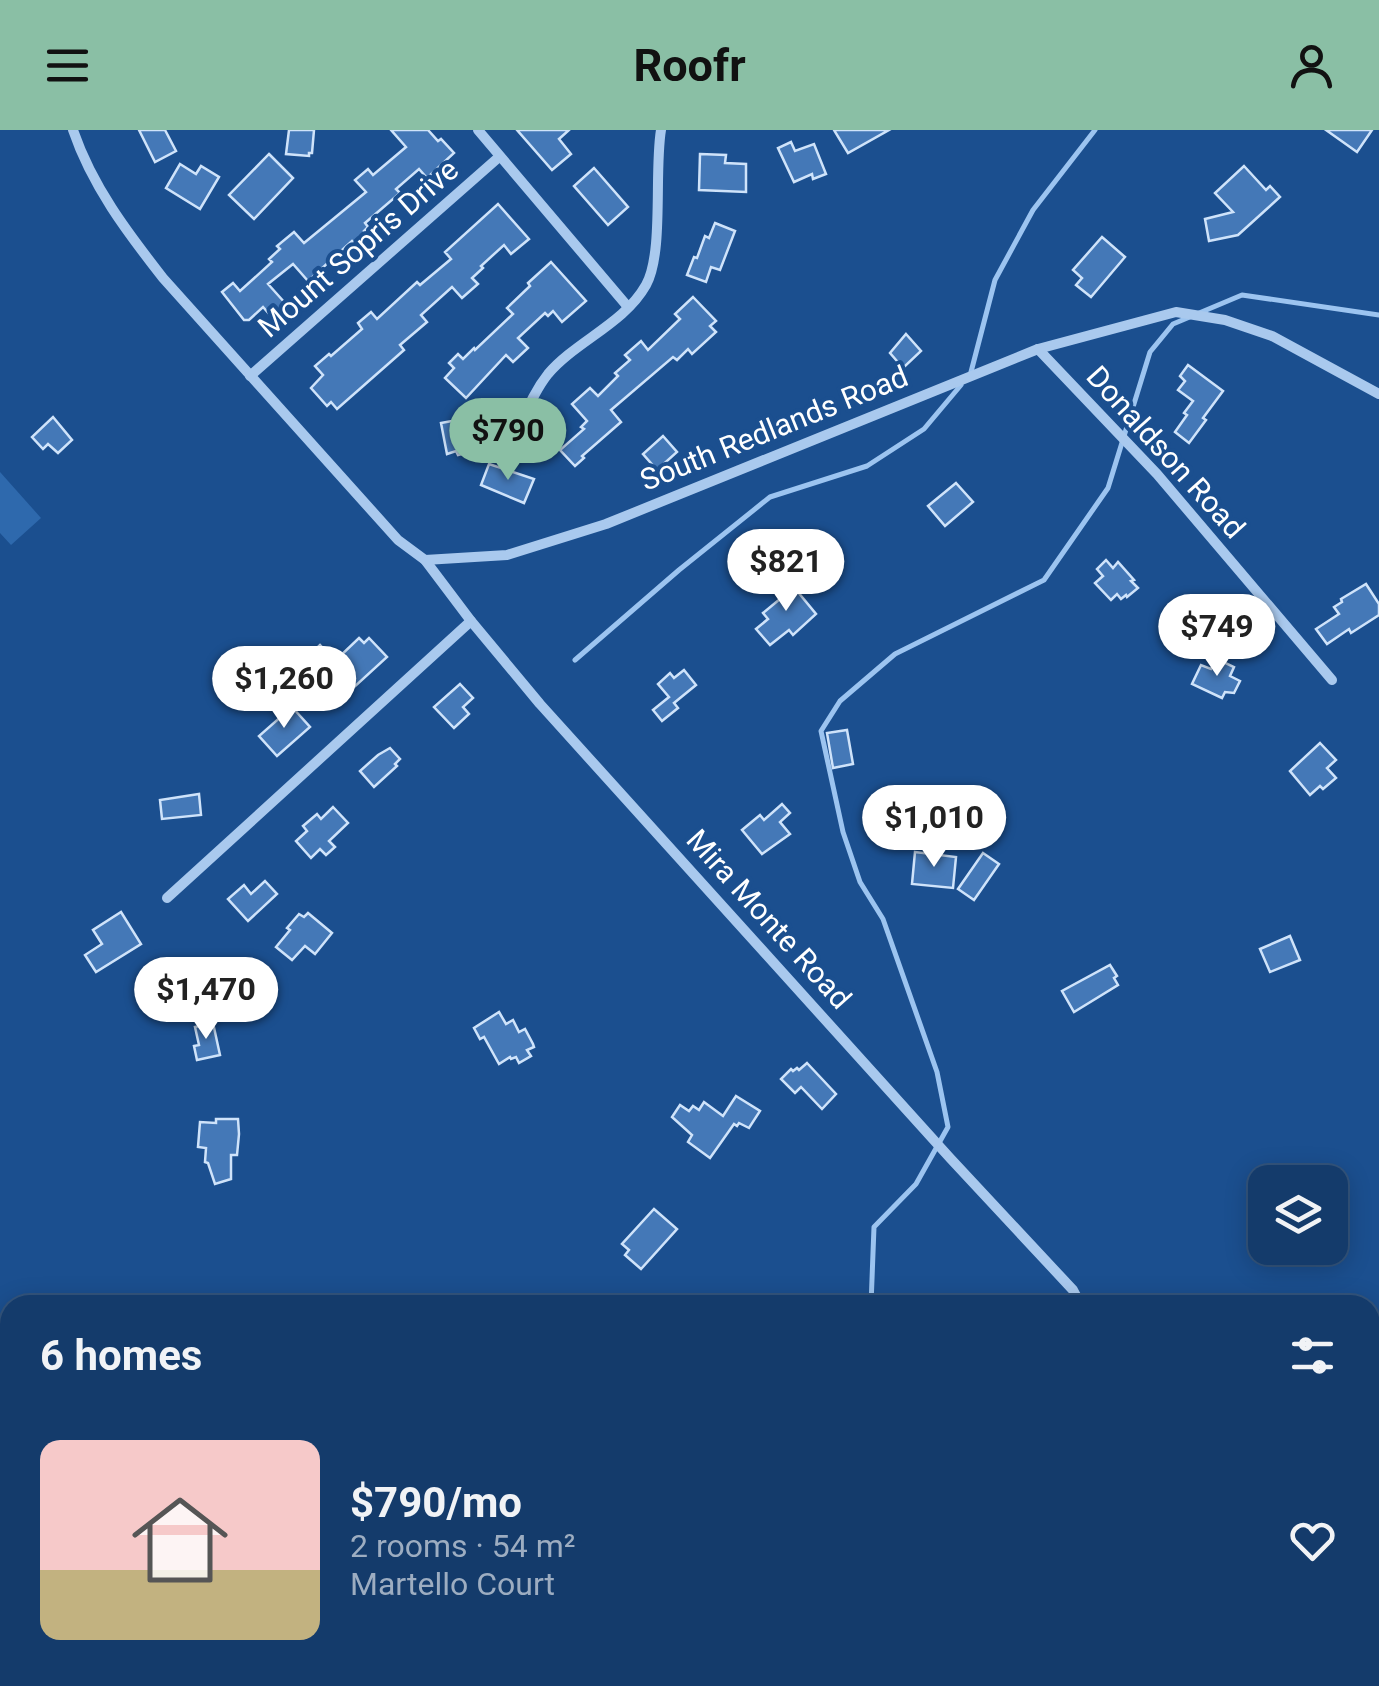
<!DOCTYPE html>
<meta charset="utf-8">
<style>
:root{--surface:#143b6b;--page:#214673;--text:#f1f3f6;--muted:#9dadc1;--line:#33557e;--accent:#8abfa5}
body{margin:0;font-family:Roboto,sans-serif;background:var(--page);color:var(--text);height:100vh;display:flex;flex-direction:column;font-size:38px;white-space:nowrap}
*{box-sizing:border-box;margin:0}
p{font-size:32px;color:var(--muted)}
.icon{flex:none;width:55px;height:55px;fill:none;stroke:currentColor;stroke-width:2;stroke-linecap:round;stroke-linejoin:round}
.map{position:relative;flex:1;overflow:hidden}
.drawer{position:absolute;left:0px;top:1165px;width:1380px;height:392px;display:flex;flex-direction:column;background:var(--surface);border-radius:30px 30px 0 0;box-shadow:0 5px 25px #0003,0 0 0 2px var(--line)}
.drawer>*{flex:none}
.controls{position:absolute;left:1248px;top:1035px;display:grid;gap:20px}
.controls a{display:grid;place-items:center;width:100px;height:100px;border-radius:20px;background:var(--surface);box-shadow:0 5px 25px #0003,0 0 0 2px var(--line);font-size:50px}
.price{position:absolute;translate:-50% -85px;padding:0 22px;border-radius:35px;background:#fff;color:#222;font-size:32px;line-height:65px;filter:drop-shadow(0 2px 5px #0008)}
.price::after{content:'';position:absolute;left:50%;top:60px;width:30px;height:22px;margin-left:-15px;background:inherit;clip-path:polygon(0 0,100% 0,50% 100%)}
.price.active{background:var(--accent);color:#111}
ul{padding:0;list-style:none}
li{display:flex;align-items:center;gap:30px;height:250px;padding:0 40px}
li+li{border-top:2px solid var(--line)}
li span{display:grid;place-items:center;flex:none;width:280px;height:200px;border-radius:20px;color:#555}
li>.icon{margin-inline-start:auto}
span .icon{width:120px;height:120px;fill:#fffc;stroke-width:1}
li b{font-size:42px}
h2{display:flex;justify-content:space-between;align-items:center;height:120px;padding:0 40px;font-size:42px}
header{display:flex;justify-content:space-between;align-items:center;height:130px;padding:0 40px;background:var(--accent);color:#111;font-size:45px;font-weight:700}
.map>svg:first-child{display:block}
</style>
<header><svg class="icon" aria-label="menu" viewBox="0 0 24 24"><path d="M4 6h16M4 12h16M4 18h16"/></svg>Roofr<svg class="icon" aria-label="person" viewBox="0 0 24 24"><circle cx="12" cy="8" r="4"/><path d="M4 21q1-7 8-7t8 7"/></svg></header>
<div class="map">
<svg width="1379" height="1556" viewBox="0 0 1379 1556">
<rect width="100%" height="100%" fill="#1b4f8f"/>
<!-- pitch -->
<path fill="#2e69ad" d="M 0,342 L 41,388 L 11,415 L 0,403 Z"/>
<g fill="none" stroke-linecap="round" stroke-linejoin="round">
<!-- stream -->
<g stroke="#9cc4f0" stroke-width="5">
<path d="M 971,242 L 995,150 L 1033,80 L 1095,0"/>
<path d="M 575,530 L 679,440 L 770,367 L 867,336 L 924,299 L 961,255"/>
<path d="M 871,1175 L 874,1097 L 916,1054 L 948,997 L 937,942 L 883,789 L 860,752 L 843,702 L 821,601 L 840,571 L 895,524 L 1044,450 L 1108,358 L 1150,222 L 1173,194 L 1242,165 L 1379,185"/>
<path d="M 1370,1231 L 1379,1216"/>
<path d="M 1370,1544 L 1374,1556"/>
<path d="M 735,1556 L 748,1548"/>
</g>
</g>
<!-- building -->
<g fill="#4478b7" stroke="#cfe3fa" stroke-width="2.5">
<path d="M 139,0 L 165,0 L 176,21 L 155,32 Z"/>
<path d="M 289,0 L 314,0 L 312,23 L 309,23 L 309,26 L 286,24 Z"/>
<path d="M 391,0 L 428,0 L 438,11 L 441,9 L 454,23 L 427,48 L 419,39 L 396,59 L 400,63 L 365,93 L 368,97 L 364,101 L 366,103 L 354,113 L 352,111 L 308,151 L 293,134 L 268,154 L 286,174 L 271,186 L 263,177 L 249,190 L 244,190 L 222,162 L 233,153 L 240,161 L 272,132 L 269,129 L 280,119 L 277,116 L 294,102 L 304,113 L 366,62 L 355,50 L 368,39 L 373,45 L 406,17 Z"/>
<path d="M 517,0 L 569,0 L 559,9 L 571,24 L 552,40 Z"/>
<path d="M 834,0 L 889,0 L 848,23 Z"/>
<path d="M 1326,0 L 1372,0 L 1357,22 Z"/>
<path d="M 791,12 L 795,21 L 814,14 L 826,44 L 813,49 L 812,44 L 794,52 L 778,18 Z"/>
<path d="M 269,24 L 293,48 L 254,89 L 229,65 Z"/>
<path d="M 700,24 L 726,25 L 725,33 L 746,34 L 746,62 L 699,60 Z"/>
<path d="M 180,34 L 196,44 L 201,36 L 219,47 L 200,79 L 166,58 Z"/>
<path d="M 1244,36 L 1266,60 L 1270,56 L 1280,67 L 1238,105 L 1209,111 L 1205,89 L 1233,82 L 1215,63 Z"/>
<path d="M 594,38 L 628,77 L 608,95 L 574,56 Z"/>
<path d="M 498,74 L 529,109 L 511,124 L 504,115 L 481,136 L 483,138 L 472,148 L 478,154 L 462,168 L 452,157 L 421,185 L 427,192 L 400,215 L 404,220 L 337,279 L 331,272 L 327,276 L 311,258 L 323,245 L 315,236 L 329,224 L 331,226 L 362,199 L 358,193 L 371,182 L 377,189 L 417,152 L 420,155 L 451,129 L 445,122 Z"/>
<path d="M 715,93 L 735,101 L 720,140 L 711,137 L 706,152 L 687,145 L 694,127 L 697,128 L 705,106 L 709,108 Z"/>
<path d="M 1102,107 L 1125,127 L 1091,167 L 1076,155 L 1082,148 L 1073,140 Z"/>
<path d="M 551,132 L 586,171 L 562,192 L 553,181 L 548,186 L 545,183 L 518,208 L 528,218 L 513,232 L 506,225 L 466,268 L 445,248 L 454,238 L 449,233 L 458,224 L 463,229 L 474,218 L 475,220 L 513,184 L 507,178 L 530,156 L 528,153 Z"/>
<path d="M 693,167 L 716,191 L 710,196 L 716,202 L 692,224 L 688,219 L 677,230 L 673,227 L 611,280 L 621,292 L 582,326 L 584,328 L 575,336 L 560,320 L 584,299 L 581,297 L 587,291 L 572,274 L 590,258 L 598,266 L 618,246 L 615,243 L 630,230 L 625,225 L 641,211 L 648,220 L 680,189 L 675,184 Z"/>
<path d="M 906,204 L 921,221 L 903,238 L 890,223 Z"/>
<path d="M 1188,235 L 1223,261 L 1203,288 L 1206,290 L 1189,313 L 1175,302 L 1187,285 L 1184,283 L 1193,271 L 1178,260 L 1185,251 L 1180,246 Z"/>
<path d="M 53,287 L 72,310 L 58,323 L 48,314 L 43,319 L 32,307 Z"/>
<path d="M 463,289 L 467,307 L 471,307 L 474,321 L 458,325 L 456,321 L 447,324 L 441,293 Z"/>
<path d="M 663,306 L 677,322 L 657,340 L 643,324 Z"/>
<path d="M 489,334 L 534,349 L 524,373 L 481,355 Z"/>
<path d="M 956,353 L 973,372 L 945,396 L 928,376 Z"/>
<path d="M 1106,430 L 1113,438 L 1118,432 L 1134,450 L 1131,451 L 1138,458 L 1127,467 L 1126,465 L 1121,469 L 1117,464 L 1111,470 L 1095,453 L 1103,446 L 1097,439 Z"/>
<path d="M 788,450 L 816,484 L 793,505 L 789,500 L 770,515 L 756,499 L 768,489 L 763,483 L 780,469 L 774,461 Z"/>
<path d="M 1366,454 L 1379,474 L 1379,485 L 1351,503 L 1349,499 L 1327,514 L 1316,499 L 1339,484 L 1334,477 L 1342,472 L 1341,469 Z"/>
<path d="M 359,508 L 364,513 L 369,508 L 387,527 L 340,570 L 305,529 L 320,515 L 335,531 Z"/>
<path d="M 1217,529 L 1234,537 L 1230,546 L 1240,551 L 1234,563 L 1225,562 L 1222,568 L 1192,554 L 1201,535 L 1211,539 Z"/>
<path d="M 684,540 L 696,555 L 674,573 L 678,578 L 662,591 L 653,580 L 669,567 L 658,554 L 670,543 L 674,548 Z"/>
<path d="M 460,554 L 473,568 L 463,577 L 469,584 L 454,598 L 434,577 Z"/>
<path d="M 292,577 L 310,597 L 277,626 L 259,606 Z"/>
<path d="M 847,600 L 853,634 L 833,638 L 827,603 Z"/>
<path d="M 1320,613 L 1336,630 L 1327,638 L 1336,648 L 1323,659 L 1320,656 L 1310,665 L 1290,641 Z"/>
<path d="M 390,618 L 400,629 L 395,634 L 397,636 L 374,657 L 360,641 L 378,625 Z"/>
<path d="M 199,664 L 201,685 L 162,689 L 160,670 Z"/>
<path d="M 782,674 L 790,683 L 780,692 L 790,704 L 762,724 L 742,700 L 760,685 L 764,690 Z"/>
<path d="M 333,677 L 348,693 L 329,711 L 335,717 L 326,725 L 320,719 L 311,728 L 296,711 L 307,701 L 303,696 L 317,684 L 321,689 Z"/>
<path d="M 915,722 L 956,727 L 953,758 L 912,754 Z"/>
<path d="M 983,723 L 999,734 L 974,770 L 958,759 Z"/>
<path d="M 265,751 L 277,764 L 248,791 L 228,769 L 244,755 L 251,764 Z"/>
<path d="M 121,782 L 141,814 L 96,842 L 85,825 L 102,814 L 93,800 Z"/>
<path d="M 308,783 L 332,803 L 315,824 L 305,816 L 292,830 L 276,817 L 290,800 L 287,798 L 299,784 L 304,787 Z"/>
<path d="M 1290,806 L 1300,830 L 1270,842 L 1260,819 Z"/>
<path d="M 1110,835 L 1117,846 L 1114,848 L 1118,855 L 1074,882 L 1062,861 Z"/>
<path d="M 499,882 L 506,894 L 513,890 L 519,902 L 525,899 L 533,914 L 534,917 L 527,920 L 531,926 L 519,933 L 516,927 L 511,929 L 510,927 L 499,934 L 484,907 L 480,909 L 474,898 Z"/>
<path d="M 213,893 L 220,925 L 197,930 L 194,916 L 199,915 L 195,897 Z"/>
<path d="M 807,933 L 836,964 L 822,979 L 801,957 L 795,963 L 781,949 L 791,939 L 793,941 L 797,938 L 799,940 Z"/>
<path d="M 736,966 L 760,981 L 749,998 L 739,993 L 737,996 L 734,994 L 710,1028 L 688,1012 L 692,1005 L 672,987 L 680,975 L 689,981 L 693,976 L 699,980 L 704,972 L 723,986 Z"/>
<path d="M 216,989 L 238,989 L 239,1004 L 237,1025 L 231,1025 L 231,1049 L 215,1054 L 208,1033 L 205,1032 L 206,1018 L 198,1017 L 200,992 L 216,993 Z"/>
<path d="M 654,1079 L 677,1099 L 641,1139 L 625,1125 L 629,1120 L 622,1114 Z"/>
</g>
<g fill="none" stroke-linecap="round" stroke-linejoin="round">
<!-- minor -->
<g stroke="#a9c9ee" stroke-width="10">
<path d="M 73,0 C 92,56 127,102 163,148 L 398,410 L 425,430 L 471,491 L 540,574 L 950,1028 L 1073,1160 L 1081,1175"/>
<path d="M 478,0 L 628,177"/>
<path d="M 1038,219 L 1157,344 L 1332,550"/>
<path d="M 250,246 L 499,27"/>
<path d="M 522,292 C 529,275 536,259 548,244 C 576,211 624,194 646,155 C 664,123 654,41 661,0"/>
<path d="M 425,430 L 507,425 L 606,394 L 1038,219 L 1176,182 L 1225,190 L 1272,206 L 1379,264"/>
<path d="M 167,768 L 471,491"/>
</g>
</g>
<g text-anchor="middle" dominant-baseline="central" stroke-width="8" stroke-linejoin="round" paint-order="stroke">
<!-- street labels -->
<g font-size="30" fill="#fff" stroke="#1b4f8f">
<text transform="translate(358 118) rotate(-41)">Mount Sopris Drive</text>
<text transform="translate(774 298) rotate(-22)">South Redlands Road</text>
<text transform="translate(1166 322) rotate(48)">Donaldson Road</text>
<text transform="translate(769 789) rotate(48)">Mira Monte Road</text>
</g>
</g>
</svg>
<div class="controls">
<a><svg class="icon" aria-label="layers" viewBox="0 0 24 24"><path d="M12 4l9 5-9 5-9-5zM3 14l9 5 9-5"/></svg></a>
</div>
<b class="price active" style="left:508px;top:353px">$790</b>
<b class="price" style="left:786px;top:484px">$821</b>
<b class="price" style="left:1217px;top:549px">$749</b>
<b class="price" style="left:284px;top:601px">$1,260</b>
<b class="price" style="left:934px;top:740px">$1,010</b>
<b class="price" style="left:206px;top:912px">$1,470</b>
<section class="drawer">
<h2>6 homes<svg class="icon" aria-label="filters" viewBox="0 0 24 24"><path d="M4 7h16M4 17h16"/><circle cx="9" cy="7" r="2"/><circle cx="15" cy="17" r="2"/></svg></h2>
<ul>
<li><span style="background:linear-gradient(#f6c9c9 65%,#c2b280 0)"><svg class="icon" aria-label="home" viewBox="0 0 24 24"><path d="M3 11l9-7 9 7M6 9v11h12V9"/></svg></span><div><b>$790/mo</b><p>2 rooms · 54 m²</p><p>Martello Court</p></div><svg class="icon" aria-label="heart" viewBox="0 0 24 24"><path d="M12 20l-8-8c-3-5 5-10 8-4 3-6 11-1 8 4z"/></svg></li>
</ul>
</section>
</div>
